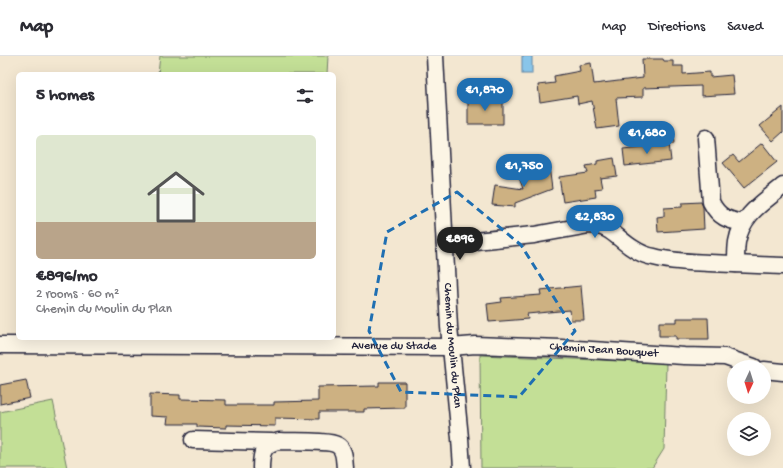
<!DOCTYPE html>
<meta charset="utf-8">
<style>
:root{--surface:#fff;--page:#f2f2f3;--text:#2b2b33;--muted:#7c7c81;--line:#e1e1e2;--accent:#1f6fb2}
body{margin:0;font-family:"Gochi Hand",sans-serif;background:var(--page);color:var(--text);height:100vh;display:flex;flex-direction:column;font-size:15px;white-space:nowrap}
*{box-sizing:border-box;margin:0}
p{font-size:13px;color:var(--muted)}
.icon{flex:none;width:22px;height:22px;fill:none;stroke:currentColor;stroke-width:2;stroke-linecap:round;stroke-linejoin:round}
.map{position:relative;flex:1;overflow:hidden}
.details{position:absolute;left:16px;top:16px;width:320px;height:268px;display:flex;flex-direction:column;background:var(--surface);border-radius:6px;box-shadow:0 4px 16px #0002}
.details>*{flex:none}
.needle{width:26px;rotate:184deg}
.tools{position:absolute;left:727px;top:304px;display:grid;gap:8px}
.tools a{display:grid;place-items:center;width:44px;height:44px;border-radius:50%;background:var(--surface);box-shadow:0 4px 16px #0002;font-size:20px}
.price{position:absolute;translate:-50% -34px;padding:0 9px;border-radius:14px;background:var(--accent);color:#fff;font-size:13px;line-height:26px;filter:drop-shadow(0 1px 2px #0008)}
.price::after{content:'';position:absolute;left:50%;top:24px;width:12px;height:9px;margin-left:-6px;background:inherit;clip-path:polygon(0 0,100% 0,50% 100%)}
.price.on{background:#222;color:#fff}
ul{padding:0;list-style:none}
li{display:grid;align-content:center;gap:8px;height:212px;padding:0 20px}
li+li{border-top:1px solid var(--line)}
li span{display:grid;place-items:center;height:124px;border-radius:6px;color:#555}
li>.icon{margin-inline-start:auto}
span .icon{width:72px;height:72px;fill:#fffc;stroke-width:1}
li b{font-size:17px}
h2{display:flex;justify-content:space-between;align-items:center;height:48px;padding:0 20px;font-size:17px}
header{display:flex;align-items:center;gap:24px;box-sizing:border-box;height:56px;padding:0 20px;background:var(--surface);border-bottom:1px solid var(--line)}
header strong{font-size:19px}
nav{display:flex;gap:22px;margin-inline-start:auto;font-size:14px}
.map>svg:first-child{display:block}
</style>
<header>
<strong>Map</strong>
<nav><a>Map</a><a>Directions</a><a>Saved</a></nav>
</header>
<div class="map">
<svg width="783" height="412" viewBox="0 0 783 412">
<rect width="100%" height="100%" fill="#f3e7d1"/>
<filter id="ink" filterUnits="userSpaceOnUse"><feTurbulence type="fractalNoise" baseFrequency=".025" numOctaves="2"/><feDisplacementMap in="SourceGraphic" scale="8" xChannelSelector="R" yChannelSelector="G"/><feConvolveMatrix kernelMatrix="1 2 1 2 8 2 1 2 1" color-interpolation-filters="sRGB"/></filter>
<g filter="url(#ink)">
<!-- green -->
<g fill="#c3df96" stroke="#728068">
<path d="M 160,0 L 328,0 L 327,18 L 158,18 Z"/>
<path d="M 480,299 L 666,307 L 664,393 L 652,412 L 481,412 Z"/>
<path d="M 53,345 L 67,412 L 0,412 L 0,356 Z"/>
</g>
<!-- water -->
<rect fill="#89c5e9" stroke="#6084a3" x="522" y="0" width="10" height="18"/>
<!-- building -->
<g fill="#cdb182" stroke="#22223b">
<path d="M 642,3 L 663,3 L 664,5 L 673,5 L 673,10 L 683,10 L 683,18 L 710,16 L 710,21 L 732,19 L 734,38 L 701,40 L 701,30 L 643,32 L 643,41 L 616,42 L 619,70 L 597,73 L 592,45 L 578,48 L 577,40 L 540,46 L 538,29 L 555,27 L 554,20 L 580,15 L 579,9 L 591,7 L 594,28 L 643,22 Z"/>
<path d="M 468,44 L 503,45 L 503,68 L 468,68 Z"/>
<path d="M 783,51 L 783,76 L 773,85 L 760,70 Z"/>
<path d="M 673,75 L 674,88 L 658,90 L 657,76 Z"/>
<path d="M 762,87 L 777,106 L 744,132 L 723,107 L 733,99 L 739,106 Z"/>
<path d="M 669,88 L 671,105 L 625,110 L 623,93 Z"/>
<path d="M 614,102 L 617,120 L 600,122 L 602,132 L 595,133 L 596,141 L 563,146 L 559,121 L 588,117 L 586,110 L 597,108 L 597,105 Z"/>
<path d="M 549,110 L 552,133 L 515,147 L 515,151 L 492,149 L 495,129 L 523,133 L 519,121 L 529,118 L 528,114 L 536,111 Z"/>
<path d="M 701,146 L 703,151 L 704,173 L 658,176 L 657,161 L 664,160 L 664,152 L 682,151 L 682,147 Z"/>
<path d="M 581,230 L 584,264 L 571,264 L 570,254 L 527,258 L 528,263 L 489,266 L 487,248 L 502,246 L 501,242 L 541,239 L 540,234 Z"/>
<path d="M 677,262 L 708,262 L 709,283 L 676,283 L 676,280 L 659,280 L 659,266 L 677,266 Z"/>
<path d="M 26,324 L 30,342 L 0,348 L 0,329 Z"/>
<path d="M 379,326 L 405,326 L 405,352 L 364,353 L 364,356 L 319,356 L 319,363 L 275,362 L 275,370 L 226,369 L 226,372 L 197,371 L 197,368 L 167,368 L 168,361 L 150,360 L 150,338 L 180,339 L 180,343 L 226,344 L 226,349 L 274,349 L 274,346 L 318,345 L 318,331 L 379,330 Z"/>
</g>
<g fill="none" stroke-linecap="round" stroke-linejoin="round">
<!-- minor casing -->
<g stroke="#22223b" stroke-width="19">
<g id="minor">
<path id="s1" d="M 435,0 L 449,271 L 460,382 L 462,412"/>
<path d="M 706,82 L 711,146 C 719,162 728,164 743,167"/>
<path d="M 445,188 L 534,179 L 589,169 C 611,169 617,183 634,193 C 640,197 647,200 654,201 C 672,206 691,206 709,207 C 734,208 758,209 783,210"/>
<path d="M 736,208 C 736,201 736,193 737,186 C 742,158 763,147 783,130"/>
<path id="s2" d="M 0,289 L 451,291 L 475,289 L 561,292 L 684,300 L 725,301 L 754,311"/>
<path d="M 764,314 L 783,316"/>
<path d="M 193,384 L 271,386"/>
<path d="M 261,412 C 261,397 263,388 279,385 C 291,386 329,384 337,389 C 345,393 344,404 345,412"/>
</g>
</g>
<!-- minor -->
<use href="#minor" stroke="#fcf5e5" stroke-width="16"/>
</g>
</g>
<!-- marked area -->
<path fill="none" stroke="#1f6fb2" stroke-width="3" stroke-dasharray="8 5" stroke-linejoin="round" d="M 457,136 L 521,189 L 575,275 L 519,341 L 401,336 L 369,275 L 387,176 Z"/>
<g text-anchor="middle" dominant-baseline="central" stroke-width="3.5" stroke-linejoin="round" paint-order="stroke">
<!-- street labels -->
<g font-size="12" fill="#22223b" stroke="#fcf5e5">
<text stroke="none"><textPath href="#s1" startOffset="290">Chemin du Moulin du Plan</textPath></text>
<text stroke="none"><textPath href="#s2" startOffset="394">Avenue du Stade</textPath></text>
<text stroke="none"><textPath href="#s2" startOffset="604">Chemin Jean Bouquet</textPath></text>
</g>
</g>
</svg>
<div class="tools">
<a><svg class="needle" viewBox="-14 -14 28 28"><path d="M0-13l5 13h-10z" fill="#e53935"/><path d="M0 13l5-13h-10z" fill="#7c7c81"/></svg></a>
<a><svg class="icon" aria-label="layers" viewBox="0 0 24 24"><path d="M12 4l9 5-9 5-9-5zM3 14l9 5 9-5"/></svg></a>
</div>
<b class="price" style="left:485px;top:56px">€1,870</b>
<b class="price" style="left:647px;top:99px">€1,680</b>
<b class="price" style="left:524px;top:132px">€1,750</b>
<b class="price" style="left:595px;top:183px">€2,830</b>
<b class="price on" style="left:460px;top:205px">€896</b>
<section class="details">
<h2>5 homes<svg class="icon" aria-label="filters" viewBox="0 0 24 24"><path d="M4 7h16M4 17h16"/><circle cx="9" cy="7" r="2"/><circle cx="15" cy="17" r="2"/></svg></h2>
<ul>
<li><span style="background:linear-gradient(#dfe7d0 70%,#b9a48a 0)"><svg class="icon" aria-label="home" viewBox="0 0 24 24"><path d="M3 11l9-7 9 7M6 9v11h12V9"/></svg></span><div><b>€896/mo</b><p>2 rooms · 60 m²</p><p>Chemin du Moulin du Plan</p></div></li>
</ul>
</section>
</div>
